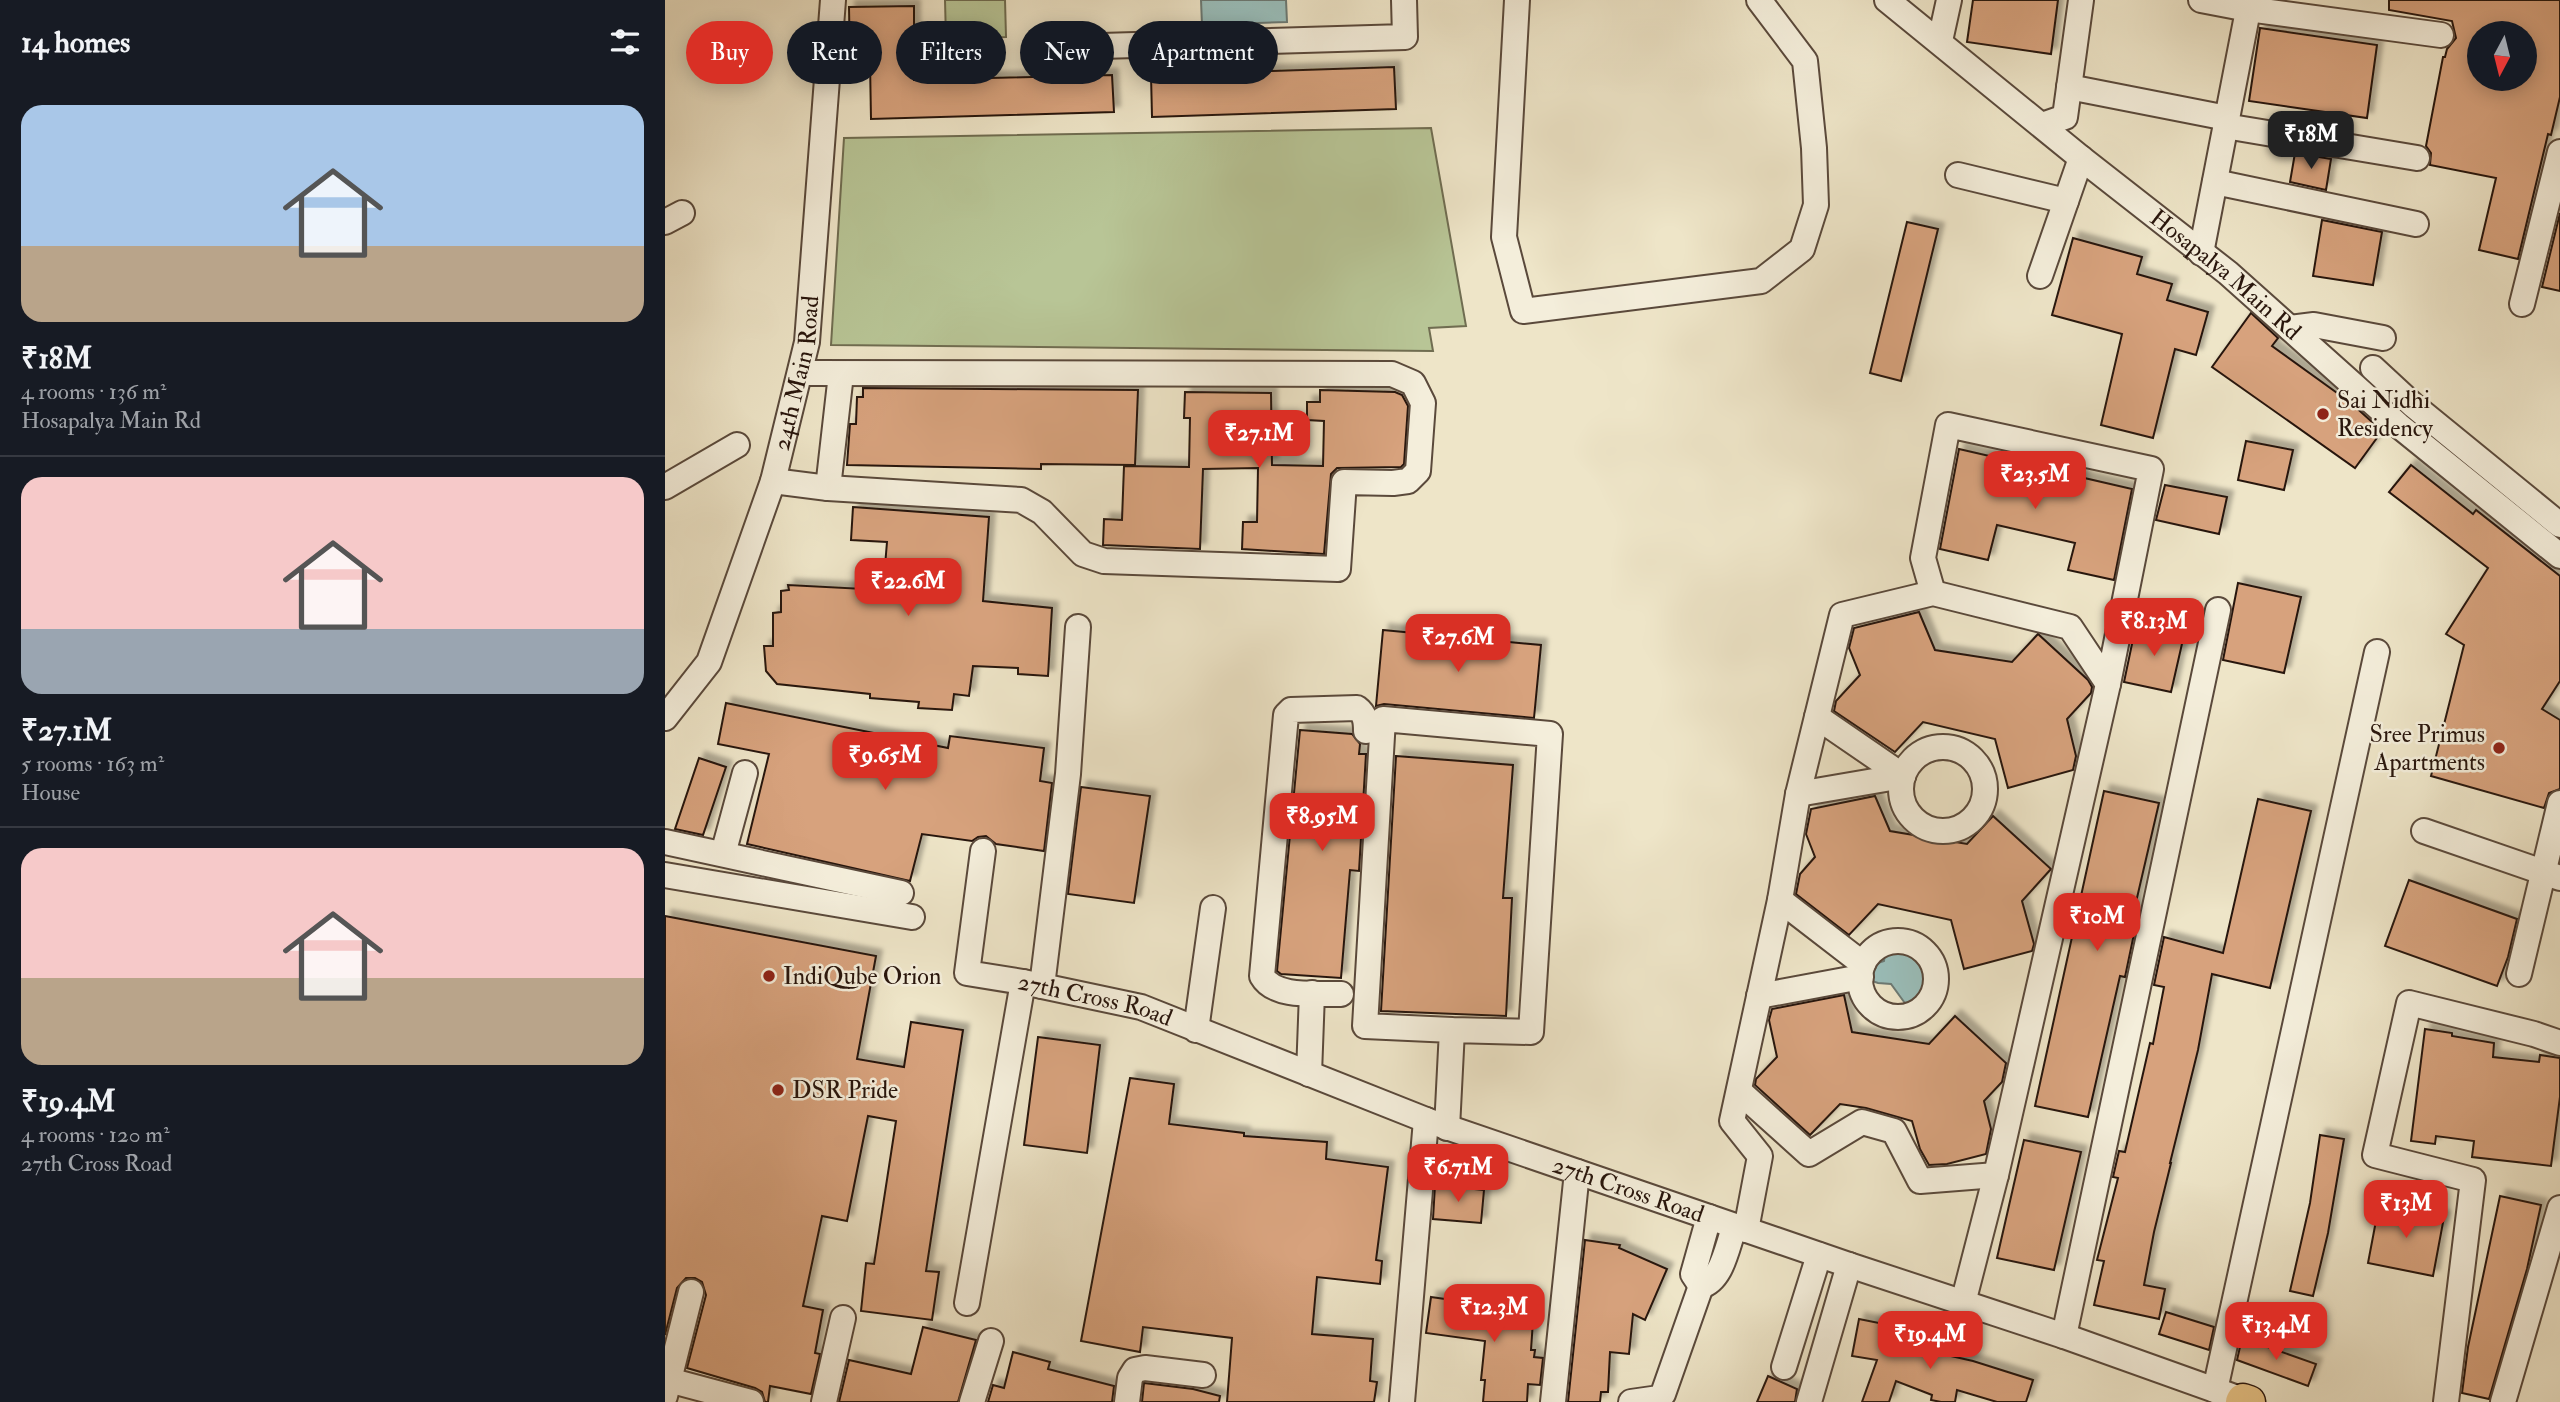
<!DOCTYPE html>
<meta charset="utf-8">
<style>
:root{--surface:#171b24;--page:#20242c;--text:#f1f3f6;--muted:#9ea1a6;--line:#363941;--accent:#d93025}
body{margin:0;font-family:"IM FELL Double Pica",serif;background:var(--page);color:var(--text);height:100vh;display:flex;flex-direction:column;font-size:26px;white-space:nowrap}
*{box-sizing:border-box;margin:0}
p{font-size:23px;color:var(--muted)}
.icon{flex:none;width:38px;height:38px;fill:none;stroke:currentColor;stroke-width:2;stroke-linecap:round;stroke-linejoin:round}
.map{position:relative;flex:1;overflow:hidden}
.side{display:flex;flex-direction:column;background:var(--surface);width:665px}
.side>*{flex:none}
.guide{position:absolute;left:21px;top:21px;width:665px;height:63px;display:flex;gap:14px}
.needle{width:46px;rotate:187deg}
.fabs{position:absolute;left:1802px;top:21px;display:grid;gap:14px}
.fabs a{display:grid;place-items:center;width:70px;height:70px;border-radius:50%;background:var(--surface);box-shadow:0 4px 18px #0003;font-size:35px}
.price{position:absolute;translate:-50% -60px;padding:0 16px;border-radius:14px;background:var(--accent);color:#fff;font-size:23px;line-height:46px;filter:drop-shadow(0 2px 4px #0008)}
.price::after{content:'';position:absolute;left:50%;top:42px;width:21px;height:16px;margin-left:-10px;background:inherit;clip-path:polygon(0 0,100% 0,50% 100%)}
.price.current{background:#222;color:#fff}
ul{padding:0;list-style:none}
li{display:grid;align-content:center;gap:14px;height:371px;padding:0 21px}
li+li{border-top:2px solid var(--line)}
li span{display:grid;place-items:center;height:217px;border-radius:21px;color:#555}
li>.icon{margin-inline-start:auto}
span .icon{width:126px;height:126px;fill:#fffc;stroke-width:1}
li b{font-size:30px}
h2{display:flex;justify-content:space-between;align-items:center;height:84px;padding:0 21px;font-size:30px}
.chip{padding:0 24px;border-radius:32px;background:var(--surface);box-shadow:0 4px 18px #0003;font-size:24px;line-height:63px}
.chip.current{background:var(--accent);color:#fff}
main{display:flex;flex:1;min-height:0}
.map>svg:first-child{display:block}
</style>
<main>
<section class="side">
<h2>14 homes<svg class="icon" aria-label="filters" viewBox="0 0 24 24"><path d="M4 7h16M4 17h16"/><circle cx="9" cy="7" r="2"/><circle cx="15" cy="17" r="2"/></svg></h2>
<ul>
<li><span style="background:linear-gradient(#a9c7e8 65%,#b9a48a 0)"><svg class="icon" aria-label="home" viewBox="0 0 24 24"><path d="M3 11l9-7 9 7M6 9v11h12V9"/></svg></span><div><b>₹18M</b><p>4 rooms · 136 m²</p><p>Hosapalya Main Rd</p></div></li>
<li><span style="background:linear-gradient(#f6c9c9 70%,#9aa5b1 0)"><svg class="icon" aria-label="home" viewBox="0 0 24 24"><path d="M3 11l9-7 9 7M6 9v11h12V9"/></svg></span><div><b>₹27.1M</b><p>5 rooms · 163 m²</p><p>House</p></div></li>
<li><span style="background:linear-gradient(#f6c9c9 60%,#b9a48a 0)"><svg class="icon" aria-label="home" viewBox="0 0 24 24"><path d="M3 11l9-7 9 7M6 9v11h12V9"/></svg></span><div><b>₹19.4M</b><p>4 rooms · 120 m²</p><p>27th Cross Road</p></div></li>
</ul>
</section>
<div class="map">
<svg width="1895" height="1402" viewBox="0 0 1895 1402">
<defs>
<filter id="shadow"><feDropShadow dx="6" dy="-6" stdDeviation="2" flood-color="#0004"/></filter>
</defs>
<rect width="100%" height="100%" fill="#eee5c8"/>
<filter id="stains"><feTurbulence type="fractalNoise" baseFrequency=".00286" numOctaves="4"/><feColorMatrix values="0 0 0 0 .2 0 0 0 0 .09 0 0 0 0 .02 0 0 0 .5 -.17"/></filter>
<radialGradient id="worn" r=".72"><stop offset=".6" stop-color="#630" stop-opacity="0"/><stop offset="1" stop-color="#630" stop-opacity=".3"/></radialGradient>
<!-- green -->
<g fill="#b8c596" stroke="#706d51" stroke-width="2">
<path d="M 280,0 L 340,0 L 341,37 L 281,39 Z"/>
<path d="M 766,128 L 801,326 L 764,328 L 768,351 L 166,345 L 179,138 Z"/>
</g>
<!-- water -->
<g fill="#9abeba" stroke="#6c7a74" stroke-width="2">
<path d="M 536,0 L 621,0 L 622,22 L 537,25 Z"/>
<path d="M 1227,941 C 1239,941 1253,949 1263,956 L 1258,979 L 1261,994 L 1255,1004 L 1242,1006 L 1226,984 L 1213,983 L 1204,980 L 1201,967 L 1219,961 L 1221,946 Z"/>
</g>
<!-- building -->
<g fill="#d7a27d" stroke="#28150c" stroke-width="2" fill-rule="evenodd" filter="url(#shadow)">
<path d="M 1308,0 L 1393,0 L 1386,54 L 1302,42 Z"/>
<path d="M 1724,0 L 1895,0 L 1895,97 L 1886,135 L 1883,134 L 1853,259 L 1814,250 L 1831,178 L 1765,165 L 1766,153 L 1761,146 L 1778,57 L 1780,57 L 1782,49 L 1791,38 L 1787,21 L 1724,10 ZM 1815,33 L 1860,33 L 1860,79 L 1815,79 Z"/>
<path d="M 249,6 L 249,80 L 447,75 L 449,112 L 206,119 L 205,63 L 185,63 L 184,7 Z"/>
<path d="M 1595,28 L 1712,45 L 1702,118 L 1584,101 Z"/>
<path d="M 729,67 L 731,109 L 487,117 L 486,75 Z"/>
<path d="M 1630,153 L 1666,159 L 1661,190 L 1625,182 Z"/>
<path d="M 1895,213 L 1895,291 L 1877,287 Z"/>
<path d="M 1657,220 L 1717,232 L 1708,285 L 1648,276 Z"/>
<path d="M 1242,222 L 1273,229 L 1236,381 L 1205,373 Z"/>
<path d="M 1408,238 L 1477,257 L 1472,274 L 1507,284 L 1502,300 L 1543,312 L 1531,355 L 1510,349 L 1488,438 L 1436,425 L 1457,334 L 1387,315 Z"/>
<path d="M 1586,313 L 1613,338 L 1607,346 L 1686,403 L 1717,431 L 1690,468 L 1547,367 Z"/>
<path d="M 198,388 L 473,390 L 470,465 L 376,464 L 376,469 L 182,465 L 185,424 L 191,424 L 192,397 L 198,397 Z"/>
<path d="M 655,390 L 730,392 L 737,395 L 743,406 L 739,464 L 736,467 L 672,468 L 666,474 L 659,554 L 577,549 L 578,522 L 592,522 L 593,468 L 538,469 L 535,549 L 438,545 L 439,519 L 457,520 L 459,466 L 524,467 L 525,418 L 519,418 L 520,392 L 606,393 L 607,465 L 658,466 L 659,421 L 642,420 L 642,402 L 655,402 Z"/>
<path d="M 1581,441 L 1628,450 L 1619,490 L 1573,480 Z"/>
<path d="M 1294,449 L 1467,489 L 1449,580 L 1403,570 L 1410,543 L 1332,525 L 1323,560 L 1275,549 Z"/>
<path d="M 1746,465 L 1808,514 L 1811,510 L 1895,576 L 1895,681 L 1877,709 L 1895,720 L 1895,789 L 1884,793 L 1879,808 L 1766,776 L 1799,645 L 1781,634 L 1823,568 L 1724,492 Z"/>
<path d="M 1500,485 L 1562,497 L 1554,534 L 1491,520 Z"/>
<path d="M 188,507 L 324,517 L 318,601 L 387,608 L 383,676 L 353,674 L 353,668 L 308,666 L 304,696 L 289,694 L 287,710 L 253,708 L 254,702 L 205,698 L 205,694 L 112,684 L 101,671 L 99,646 L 108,646 L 108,613 L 116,612 L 116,591 L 124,590 L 123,585 L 218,590 L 222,542 L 186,540 Z"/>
<path d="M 1573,583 L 1636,597 L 1619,673 L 1558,660 Z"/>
<path d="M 1254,612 L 1270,650 L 1347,662 L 1373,634 L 1423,680 L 1427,687 L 1426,693 L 1402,719 L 1411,756 L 1408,770 L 1343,788 L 1330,739 L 1258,722 L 1230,752 L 1169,711 L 1171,701 L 1195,675 L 1184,648 L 1189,628 Z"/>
<path d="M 1471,625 L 1519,635 L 1506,692 L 1459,682 Z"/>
<path d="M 718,630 L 876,645 L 869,718 L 719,704 L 711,706 Z"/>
<path d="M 61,703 L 283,748 L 285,736 L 379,748 L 375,781 L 387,783 L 379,851 L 331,844 L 321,836 L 313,837 L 307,841 L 257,834 L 245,881 L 82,844 L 104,754 L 53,744 Z"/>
<path d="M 635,730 L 687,734 L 695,744 L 694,754 L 701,754 L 694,871 L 685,870 L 676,978 L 616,974 L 612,971 Z"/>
<path d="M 731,756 L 848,765 L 838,898 L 847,898 L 841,1016 L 716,1011 Z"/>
<path d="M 34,758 L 61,767 L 38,835 L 10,829 Z"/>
<path d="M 416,787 L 485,796 L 469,903 L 403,894 Z"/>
<path d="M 1439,791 L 1494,803 L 1465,928 L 1470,929 L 1460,977 L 1455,976 L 1423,1117 L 1370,1106 Z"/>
<path d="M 1210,796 L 1225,831 L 1302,844 L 1328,816 L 1386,869 L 1357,901 L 1369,944 L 1367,951 L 1299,969 L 1286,920 L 1213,904 L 1184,935 L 1131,894 L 1135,874 L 1150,857 L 1141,834 L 1146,809 Z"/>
<path d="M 1593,799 L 1646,811 L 1605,988 L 1547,974 L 1533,1050 L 1505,1163 L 1506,1163 L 1489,1232 L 1479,1285 L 1500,1289 L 1494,1319 L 1429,1305 L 1439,1261 L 1432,1260 L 1453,1178 L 1448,1177 L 1454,1151 L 1460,1152 L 1485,1043 L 1488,1044 L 1499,987 L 1489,985 L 1499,937 L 1558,953 Z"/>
<path d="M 1744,880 L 1852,919 L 1843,957 L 1832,986 L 1720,946 Z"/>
<path d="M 0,916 L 211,956 L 192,1059 L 239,1067 L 246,1022 L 298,1030 L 261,1271 L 274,1272 L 267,1320 L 196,1311 L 201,1263 L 209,1264 L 231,1121 L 203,1116 L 182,1221 L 157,1216 L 138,1306 L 158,1310 L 150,1353 L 155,1354 L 146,1394 L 105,1386 L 103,1402 L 100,1402 L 97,1392 L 90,1388 L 22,1368 L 41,1295 L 37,1282 L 30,1278 L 21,1278 L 12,1288 L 0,1335 Z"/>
<path d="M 1179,995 L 1187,1032 L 1264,1044 L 1290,1016 L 1341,1063 L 1337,1082 L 1319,1101 L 1326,1129 L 1321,1154 L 1282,1164 L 1264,1165 L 1255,1149 L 1247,1121 L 1201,1108 L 1175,1104 L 1145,1135 L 1090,1085 L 1091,1079 L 1112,1057 L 1104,1020 L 1107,1009 Z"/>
<path d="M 1760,1029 L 1787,1033 L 1787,1036 L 1829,1043 L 1828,1057 L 1874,1062 L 1875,1055 L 1895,1058 L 1895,1097 L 1886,1166 L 1807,1157 L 1809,1141 L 1771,1136 L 1770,1144 L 1746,1141 Z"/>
<path d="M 373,1037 L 435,1045 L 422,1153 L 359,1145 Z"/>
<path d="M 465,1078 L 509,1084 L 504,1124 L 579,1133 L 579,1136 L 662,1142 L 661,1159 L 723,1167 L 711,1260 L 717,1261 L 715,1284 L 652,1277 L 647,1334 L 708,1339 L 705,1381 L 712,1382 L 709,1402 L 562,1402 L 567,1338 L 478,1327 L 475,1352 L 416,1341 Z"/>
<path d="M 1655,1135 L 1679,1139 L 1663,1233 L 1648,1296 L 1625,1291 L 1645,1203 Z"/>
<path d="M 1359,1140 L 1416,1152 L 1389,1270 L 1332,1258 Z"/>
<path d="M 770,1185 L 819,1190 L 816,1223 L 768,1219 Z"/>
<path d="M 1835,1196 L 1876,1205 L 1862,1269 L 1824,1399 L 1797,1393 L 1803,1347 Z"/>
<path d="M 1714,1205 L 1779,1217 L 1768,1276 L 1703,1263 Z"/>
<path d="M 920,1240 L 955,1245 L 954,1248 L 1002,1269 L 980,1320 L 968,1314 L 964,1354 L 945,1352 L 943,1392 L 936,1392 L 935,1402 L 903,1402 Z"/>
<path d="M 766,1297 L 822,1305 L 869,1306 L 866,1350 L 870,1350 L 869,1357 L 878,1358 L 875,1385 L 863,1384 L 862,1402 L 818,1402 L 820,1380 L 816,1380 L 820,1341 L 761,1333 Z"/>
<path d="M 1501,1312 L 1549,1327 L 1544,1350 L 1494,1334 Z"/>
<path d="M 1194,1319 L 1219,1324 L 1218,1332 L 1264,1351 L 1308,1361 L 1368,1380 L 1361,1402 L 1332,1402 L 1292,1390 L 1290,1402 L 1276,1402 L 1266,1400 L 1267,1395 L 1231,1381 L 1224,1402 L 1197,1402 L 1212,1360 L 1187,1356 Z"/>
<path d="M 258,1327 L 311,1340 L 293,1402 L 174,1402 L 184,1360 L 246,1374 Z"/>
<path d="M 1577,1338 L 1651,1364 L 1643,1386 L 1572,1360 Z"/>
<path d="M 348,1352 L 385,1362 L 383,1369 L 449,1386 L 447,1402 L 323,1402 L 328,1385 L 339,1388 Z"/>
<path d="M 1103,1376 L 1132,1389 L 1130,1402 L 1092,1402 Z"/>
<path d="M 479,1383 L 528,1389 L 555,1396 L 554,1402 L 477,1402 Z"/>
</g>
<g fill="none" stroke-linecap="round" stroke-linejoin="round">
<!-- minor casing -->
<g stroke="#5a493b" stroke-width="28">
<g id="minor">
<path d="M 852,0 L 839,237 L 858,311 L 1096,281 L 1137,249 L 1151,205 L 1149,148 L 1140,61 L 1094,0"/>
<path id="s1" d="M 1222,0 L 1416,158 L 1563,273 L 1733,425 L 1895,556"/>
<path d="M 1536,0 L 1583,9 L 1776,35"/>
<path d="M 1275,41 L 1284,0"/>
<path d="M 436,46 L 740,37 L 739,0"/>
<path d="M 1404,87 L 1562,118"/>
<path d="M 1377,125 L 1400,117 L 1416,0"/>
<path d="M 1560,126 L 1752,158"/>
<path d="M 1293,175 L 1401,201"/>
<path d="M 1550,182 L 1751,224"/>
<path d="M 0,222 L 17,213"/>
<path d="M 1536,253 L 1585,0"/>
<path d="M 1375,276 L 1416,158"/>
<path d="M 1857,304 L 1895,152"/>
<path d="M 1625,328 L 1649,325 L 1718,338"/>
<path d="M 1708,368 L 1748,405 L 1895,525"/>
<path d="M 108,481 L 163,488 L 356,500 L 377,512 L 418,554 L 439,561 L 673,569 L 679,482 L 728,483 L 743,481 L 753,471 L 758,403 L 748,383 L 727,374 L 136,373"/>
<path d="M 0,487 L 72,445"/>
<path d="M 163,488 L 176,374"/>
<path d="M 1268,593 L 1258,558 L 1283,425 L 1486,469 L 1443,684"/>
<path d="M 1152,717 L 1238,776"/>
<path id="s2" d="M 0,718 L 44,662 L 108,481 L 142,342 L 168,0"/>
<circle cx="1278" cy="789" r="42"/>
<path d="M 1133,794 L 1238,776"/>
<path d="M 1759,831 L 1895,878"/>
<path d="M 0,842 L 236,893"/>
<path id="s3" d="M 318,851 L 302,973 L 358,982 L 476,1007 L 761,1120 L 1184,1265 L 1399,1336 L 1578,1400"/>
<path d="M 58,854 L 80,773"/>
<path d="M 0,875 L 247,917"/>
<path d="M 1115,900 L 1198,964"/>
<circle cx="1233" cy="979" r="38"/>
<path d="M 1854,974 L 1895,803"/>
<path d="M 377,986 L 403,774 L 413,627"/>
<path d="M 676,994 C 653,993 610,999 597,976 L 621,715 L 626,710 L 692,708 C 700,714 701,721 701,731"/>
<path d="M 1094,996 L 1196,977"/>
<path d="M 531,1030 L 548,908"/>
<path d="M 644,1074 L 647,993"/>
<path d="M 1074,1091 L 1144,1154 L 1197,1122 L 1229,1131 L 1255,1181 L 1331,1175"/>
<path d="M 782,1128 L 787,1030 L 866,1032 L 885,734 L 718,719 L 700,1026 L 787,1030"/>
<path d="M 1081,1230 L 1095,1156 L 1067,1121 L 1115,900 L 1133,794 L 1177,615 L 1268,593 L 1405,627 L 1443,684 L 1331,1175 L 1298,1303"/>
<path d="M 1036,1286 L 1028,1274 L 1044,1217"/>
<path d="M 1036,1286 C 1058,1280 1062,1245 1070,1226"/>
<path d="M 302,1303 L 358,982"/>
<path d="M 1399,1336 L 1553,610"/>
<path d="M 1119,1367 L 1154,1255"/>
<path d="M 0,1379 L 86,1402"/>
<path d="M 1550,1390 L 1712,652"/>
<path d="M 0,1396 L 26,1292"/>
<path d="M 159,1402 L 178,1318"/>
<path d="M 307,1402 L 326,1341"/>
<path d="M 462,1402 L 465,1378 L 470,1370 L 480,1368 L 538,1375"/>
<path d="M 737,1402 L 761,1120"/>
<path d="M 888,1402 L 912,1172"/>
<path d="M 966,1402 L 994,1398 L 998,1394 L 1036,1286"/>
<path d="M 1144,1402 L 1184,1265"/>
<path d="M 1781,1402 L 1808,1180 L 1710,1155 L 1744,1003 L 1869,1034 L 1895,1043"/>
<path d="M 1838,1402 L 1895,1208"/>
</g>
</g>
<!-- major casing -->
<g stroke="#28150c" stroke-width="35">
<path id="major" d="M 1577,1402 L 1578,1400 L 1584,1402"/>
</g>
<!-- minor -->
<use href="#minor" stroke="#f4eedb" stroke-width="24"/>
<!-- major -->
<use href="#major" stroke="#e7c284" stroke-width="32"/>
</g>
<!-- markers -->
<g fill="#8f2418" stroke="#f4eedb" stroke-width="2.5">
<circle cx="1658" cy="414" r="7"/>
<circle cx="1834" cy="748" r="7"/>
<circle cx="104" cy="976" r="7"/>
<circle cx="113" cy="1090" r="7"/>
</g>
<g text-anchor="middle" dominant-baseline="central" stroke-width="5" stroke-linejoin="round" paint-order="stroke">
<!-- street labels -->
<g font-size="24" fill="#28150c" stroke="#f4eedb">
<text stroke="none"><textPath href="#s1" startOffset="436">Hosapalya Main Rd</textPath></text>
<text stroke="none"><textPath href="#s2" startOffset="374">24th Main Road</textPath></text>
<text stroke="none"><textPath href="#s3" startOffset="254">27th Cross Road</textPath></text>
<text stroke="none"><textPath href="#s3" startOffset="821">27th Cross Road</textPath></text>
</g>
<!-- poi labels -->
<g font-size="24" fill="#28150c" stroke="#f4eedb" text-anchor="start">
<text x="1672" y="400">Sai Nidhi<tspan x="1672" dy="28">Residency</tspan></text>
<text x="1820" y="734" text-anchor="end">Sree Primus<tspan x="1820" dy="28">Apartments</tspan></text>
<text x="118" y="976">IndiQube Orion</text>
<text x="127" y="1090">DSR Pride</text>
</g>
</g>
<rect width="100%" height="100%" filter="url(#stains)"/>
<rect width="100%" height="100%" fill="url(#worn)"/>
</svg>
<div class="fabs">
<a><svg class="needle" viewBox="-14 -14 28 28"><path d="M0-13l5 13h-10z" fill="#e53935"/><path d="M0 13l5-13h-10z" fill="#9ea1a6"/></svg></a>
</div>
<b class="price current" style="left:1646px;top:171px">₹18M</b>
<b class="price" style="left:594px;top:470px">₹27.1M</b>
<b class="price" style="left:1370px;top:511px">₹23.5M</b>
<b class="price" style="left:243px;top:618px">₹22.6M</b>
<b class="price" style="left:1489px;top:658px">₹8.13M</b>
<b class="price" style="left:793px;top:674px">₹27.6M</b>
<b class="price" style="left:220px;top:792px">₹9.65M</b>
<b class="price" style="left:657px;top:853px">₹8.95M</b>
<b class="price" style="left:1432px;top:953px">₹10M</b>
<b class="price" style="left:793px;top:1204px">₹6.71M</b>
<b class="price" style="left:1741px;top:1240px">₹13M</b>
<b class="price" style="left:829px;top:1344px">₹12.3M</b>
<b class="price" style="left:1611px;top:1362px">₹13.4M</b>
<b class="price" style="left:1265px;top:1371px">₹19.4M</b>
<div class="guide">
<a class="chip current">Buy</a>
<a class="chip">Rent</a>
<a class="chip">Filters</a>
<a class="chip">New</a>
<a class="chip">Apartment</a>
</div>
</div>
</main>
